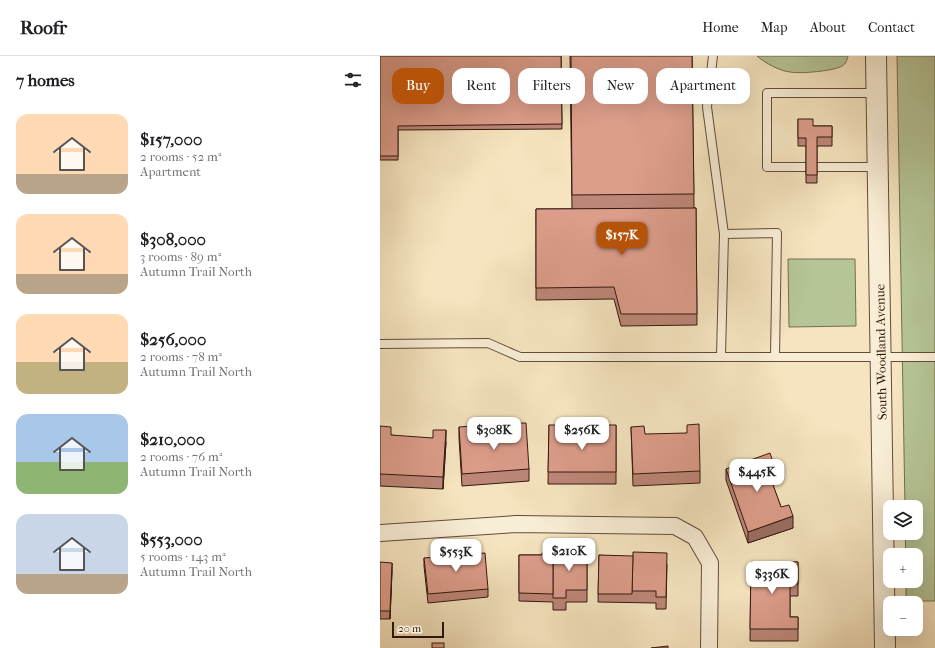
<!DOCTYPE html>
<meta charset="utf-8">
<style>
:root{--surface:#fff;--page:#f2f2f2;--text:#202124;--muted:#757577;--line:#e0e0e0;--accent:#b45309}
body{margin:0;font-family:"IM FELL French Canon",serif;background:var(--page);color:var(--text);height:100vh;display:flex;flex-direction:column;font-size:15px;white-space:nowrap}
*{box-sizing:border-box;margin:0}
p{font-size:13px;color:var(--muted)}
.icon{flex:none;width:22px;height:22px;fill:none;stroke:currentColor;stroke-width:2;stroke-linecap:round;stroke-linejoin:round}
.map{position:relative;flex:1;overflow:hidden}
.details{display:flex;flex-direction:column;background:var(--surface);width:380px}
.details>*{flex:none}
.guide{position:absolute;left:12px;top:12px;width:380px;height:36px;display:flex;gap:8px}
.controls{position:absolute;left:503px;top:444px;display:grid;gap:8px}
.controls a{display:grid;place-items:center;width:40px;height:40px;border-radius:8px;background:var(--surface);box-shadow:0 4px 16px #0002;font-size:20px}
.scale{position:absolute;left:12px;bottom:10px;width:52px;box-sizing:border-box;padding-left:4px;border:2px solid #34180e;border-top:0;font-size:11px;line-height:14px;white-space:nowrap;color:#34180e;-webkit-text-stroke:3px #f8edd5;paint-order:stroke}
.price{position:absolute;translate:-50% -34px;padding:0 9px;border-radius:8px;background:#fff;color:#222;font-size:13px;line-height:26px;filter:drop-shadow(0 1px 2px #0008)}
.price::after{content:'';position:absolute;left:50%;top:24px;width:12px;height:9px;margin-left:-6px;background:inherit;clip-path:polygon(0 0,100% 0,50% 100%)}
.price.active{background:var(--accent);color:#fff}
ul{padding:0;list-style:none}
li{display:flex;align-items:center;gap:12px;height:100px;padding:0 16px}
li span{display:grid;place-items:center;flex:none;width:112px;height:80px;border-radius:12px;color:#555}
li>.icon{margin-inline-start:auto}
span .icon{width:48px;height:48px;fill:#fffc;stroke-width:1}
li b{font-size:17px}
h2{display:flex;justify-content:space-between;align-items:center;height:48px;padding:0 16px;font-size:17px}
.tag{padding:0 14px;border-radius:12px;background:var(--surface);box-shadow:0 4px 16px #0002;font-size:14px;line-height:36px}
.tag.active{background:var(--accent);color:#fff}
header{display:flex;align-items:center;gap:24px;box-sizing:border-box;height:56px;padding:0 20px;background:var(--surface);border-bottom:1px solid var(--line)}
header strong{font-size:19px}
nav{display:flex;gap:22px;margin-inline-start:auto;font-size:14px}
main{display:flex;flex:1;min-height:0}
.map>svg:first-child{display:block}
</style>
<header>
<strong>Roofr</strong>
<nav><a>Home</a><a>Map</a><a>About</a><a>Contact</a></nav>
</header>
<main>
<section class="details">
<h2>7 homes<svg class="icon" aria-label="filters" viewBox="0 0 24 24"><path d="M4 7h16M4 17h16"/><circle cx="9" cy="7" r="2"/><circle cx="15" cy="17" r="2"/></svg></h2>
<ul>
<li><span style="background:linear-gradient(#ffd9b3 75%,#b9a48a 0)"><svg class="icon" aria-label="home" viewBox="0 0 24 24"><path d="M3 11l9-7 9 7M6 9v11h12V9"/></svg></span><div><b>$157,000</b><p>2 rooms · 52 m²</p><p>Apartment</p></div></li>
<li><span style="background:linear-gradient(#ffd9b3 75%,#b9a48a 0)"><svg class="icon" aria-label="home" viewBox="0 0 24 24"><path d="M3 11l9-7 9 7M6 9v11h12V9"/></svg></span><div><b>$308,000</b><p>3 rooms · 89 m²</p><p>Autumn Trail North</p></div></li>
<li><span style="background:linear-gradient(#ffd9b3 60%,#c2b280 0)"><svg class="icon" aria-label="home" viewBox="0 0 24 24"><path d="M3 11l9-7 9 7M6 9v11h12V9"/></svg></span><div><b>$256,000</b><p>2 rooms · 78 m²</p><p>Autumn Trail North</p></div></li>
<li><span style="background:linear-gradient(#a9c7e8 60%,#8fb573 0)"><svg class="icon" aria-label="home" viewBox="0 0 24 24"><path d="M3 11l9-7 9 7M6 9v11h12V9"/></svg></span><div><b>$210,000</b><p>2 rooms · 76 m²</p><p>Autumn Trail North</p></div></li>
<li><span style="background:linear-gradient(#c9d6e8 75%,#b9a48a 0)"><svg class="icon" aria-label="home" viewBox="0 0 24 24"><path d="M3 11l9-7 9 7M6 9v11h12V9"/></svg></span><div><b>$553,000</b><p>5 rooms · 143 m²</p><p>Autumn Trail North</p></div></li>
</ul>
</section>
<div class="map">
<svg width="555" height="592" viewBox="0 0 555 592">
<rect width="100%" height="100%" fill="#f5e4bf"/>
<filter id="stains"><feTurbulence type="fractalNoise" baseFrequency=".005" numOctaves="4"/><feColorMatrix values="0 0 0 0 .2 0 0 0 0 .09 0 0 0 0 .02 0 0 0 .5 -.17"/></filter>
<radialGradient id="worn" r=".72"><stop offset=".6" stop-color="#630" stop-opacity="0"/><stop offset="1" stop-color="#630" stop-opacity=".3"/></radialGradient>
<!-- green -->
<g fill="#b5c597" stroke="#746e52">
<path d="M 377,0 L 468,0 C 467,4 466,8 462,10 C 454,15 420,18 410,16 C 400,15 385,7 377,0 Z"/>
<path d="M 517,0 L 555,0 L 555,545 L 526,545 L 526,525 L 536,525 L 536,499 L 526,499 L 525,477 L 536,477 L 536,451 L 525,451 Z"/>
<path d="M 408,203 L 475,203 L 476,270 L 409,271 Z"/>
</g>
<g fill="none" stroke-linecap="round" stroke-linejoin="round">
<!-- service casing -->
<g stroke="#644b3a" stroke-width="10">
<g id="service">
<path d="M 333,0 L 327,51 L 344,178"/>
<path d="M 426,111 L 387,111 L 387,37 L 496,37"/>
<path d="M 437,111 L 498,111"/>
<path d="M 0,288 L 108,287 L 140,301 L 555,301"/>
<path d="M 341,300 L 344,178 L 397,177 L 395,301"/>
</g>
</g>
<!-- minor casing -->
<g stroke="#644b3a" stroke-width="18">
<path id="minor" d="M 0,477 L 136,468 L 295,470 L 315,481 L 330,507 L 329,592"/>
</g>
<!-- tertiary casing -->
<g stroke="#644b3a" stroke-width="22">
<path id="tertiary" d="M 496,0 L 505,592"/>
</g>
<!-- service -->
<use href="#service" stroke="#f8edd5" stroke-width="8"/>
<!-- minor -->
<use href="#minor" stroke="#f8edd5" stroke-width="16"/>
<!-- tertiary -->
<use href="#tertiary" stroke="#f8edd5" stroke-width="20"/>
</g>
<!-- wall -->
<g fill="#bd8778" stroke="#34180e">
<path d="M 0,0 L 181,0 L 182,73 L 18,74 L 18,104 L 0,104 Z"/>
<path d="M 190,0 L 312,0 L 314,152 L 316,152 L 317,269 L 241,270 L 234,243 L 156,244 L 156,153 L 192,153 Z"/>
<path d="M 418,63 L 433,70 L 452,70 L 452,90 L 437,90 L 437,127 L 426,127 L 426,90 L 418,90 Z"/>
<path d="M 134,367 L 149,413 L 149,425 L 82,430 L 79,382 L 79,371 L 92,378 L 134,376 Z"/>
<path d="M 169,369 L 182,377 L 224,378 L 236,369 L 236,428 L 168,428 Z"/>
<path d="M 0,370 L 11,379 L 66,386 L 63,433 L 0,430 Z"/>
<path d="M 251,371 L 265,378 L 320,415 L 320,427 L 253,430 Z"/>
<path d="M 346,413 L 394,421 L 390,422 L 401,451 L 413,472 L 368,487 L 346,424 Z"/>
<path d="M 207,495 L 207,546 L 186,546 L 186,554 L 173,554 L 173,546 L 139,545 L 139,499 L 162,499 L 173,497 Z"/>
<path d="M 219,499 L 287,508 L 286,553 L 276,553 L 276,547 L 218,546 Z"/>
<path d="M 44,502 L 108,533 L 108,541 L 48,547 L 44,510 Z"/>
<path d="M 0,506 L 12,515 L 10,563 L 0,563 Z"/>
<path d="M 371,506 L 418,506 L 418,540 L 410,540 L 410,561 L 418,561 L 418,585 L 370,585 Z"/>
</g>
<!-- shaded-wall -->
<g fill="#9a6e61" stroke="#34180e">
<path d="M 66,374 L 66,386 L 63,433 L 63,421 Z"/>
<path d="M 394,409 L 394,421 L 387,424 L 387,412 Z"/>
<path d="M 413,460 L 413,472 L 368,487 L 368,476 Z"/>
<path d="M 12,507 L 12,515 L 10,563 L 10,555 Z"/>
</g>
<!-- building -->
<g fill="#dc9d8b" stroke="#34180e">
<path d="M 0,0 L 181,0 L 182,68 L 18,70 L 18,100 L 0,100 Z"/>
<path d="M 191,0 L 312,0 L 314,138 L 192,139 Z"/>
<path d="M 418,63 L 433,63 L 433,70 L 452,70 L 452,81 L 437,81 L 437,119 L 426,119 L 426,82 L 418,82 Z"/>
<path d="M 316,152 L 317,258 L 241,258 L 234,231 L 156,232 L 156,153 Z"/>
<path d="M 134,367 L 146,367 L 149,413 L 82,418 L 79,371 L 92,370 L 92,378 L 134,376 Z"/>
<path d="M 319,368 L 320,415 L 253,418 L 251,371 L 264,370 L 265,378 L 307,377 L 307,369 Z"/>
<path d="M 169,369 L 182,369 L 182,377 L 224,378 L 224,369 L 236,369 L 236,416 L 168,416 Z"/>
<path d="M 0,370 L 11,371 L 11,379 L 53,382 L 53,374 L 66,374 L 63,421 L 0,418 Z"/>
<path d="M 390,397 L 394,409 L 387,412 L 401,451 L 409,449 L 413,460 L 368,476 L 346,413 Z"/>
<path d="M 173,495 L 207,495 L 207,534 L 186,534 L 186,542 L 173,542 Z"/>
<path d="M 253,496 L 287,497 L 286,541 L 276,541 L 276,535 L 252,535 Z"/>
<path d="M 105,497 L 108,533 L 48,538 L 44,502 Z"/>
<path d="M 162,497 L 173,497 L 173,538 L 139,537 L 139,499 L 162,499 Z"/>
<path d="M 219,499 L 253,500 L 252,538 L 218,538 Z"/>
<path d="M 0,506 L 12,507 L 10,555 L 0,555 Z"/>
<path d="M 371,506 L 418,506 L 418,528 L 410,528 L 410,561 L 418,561 L 418,573 L 370,573 Z"/>
<rect x="52" y="587" width="12" height="5"/>
<path d="M 288,590 L 288,592 L 271,592 Z"/>
</g>
<g text-anchor="middle" dominant-baseline="central" stroke-width="3.5" stroke-linejoin="round" paint-order="stroke">
<!-- street labels -->
<g font-size="13" fill="#34180e" stroke="#f8edd5">
<text transform="translate(501 296) rotate(-91)">South Woodland Avenue</text>
</g>
</g>
<rect width="100%" height="100%" filter="url(#stains)"/>
<rect width="100%" height="100%" fill="url(#worn)"/>
</svg>
<div class="controls">
<a><svg class="icon" aria-label="layers" viewBox="0 0 24 24"><path d="M12 4l9 5-9 5-9-5zM3 14l9 5 9-5"/></svg></a>
<a>+</a>
<a>−</a>
</div>
<div class="scale">20 m</div>
<b class="price active" style="left:242px;top:200px">$157K</b>
<b class="price" style="left:114px;top:395px">$308K</b>
<b class="price" style="left:202px;top:395px">$256K</b>
<b class="price" style="left:377px;top:437px">$445K</b>
<b class="price" style="left:189px;top:516px">$210K</b>
<b class="price" style="left:76px;top:517px">$553K</b>
<b class="price" style="left:392px;top:539px">$336K</b>
<div class="guide">
<a class="tag active">Buy</a>
<a class="tag">Rent</a>
<a class="tag">Filters</a>
<a class="tag">New</a>
<a class="tag">Apartment</a>
</div>
</div>
</main>
